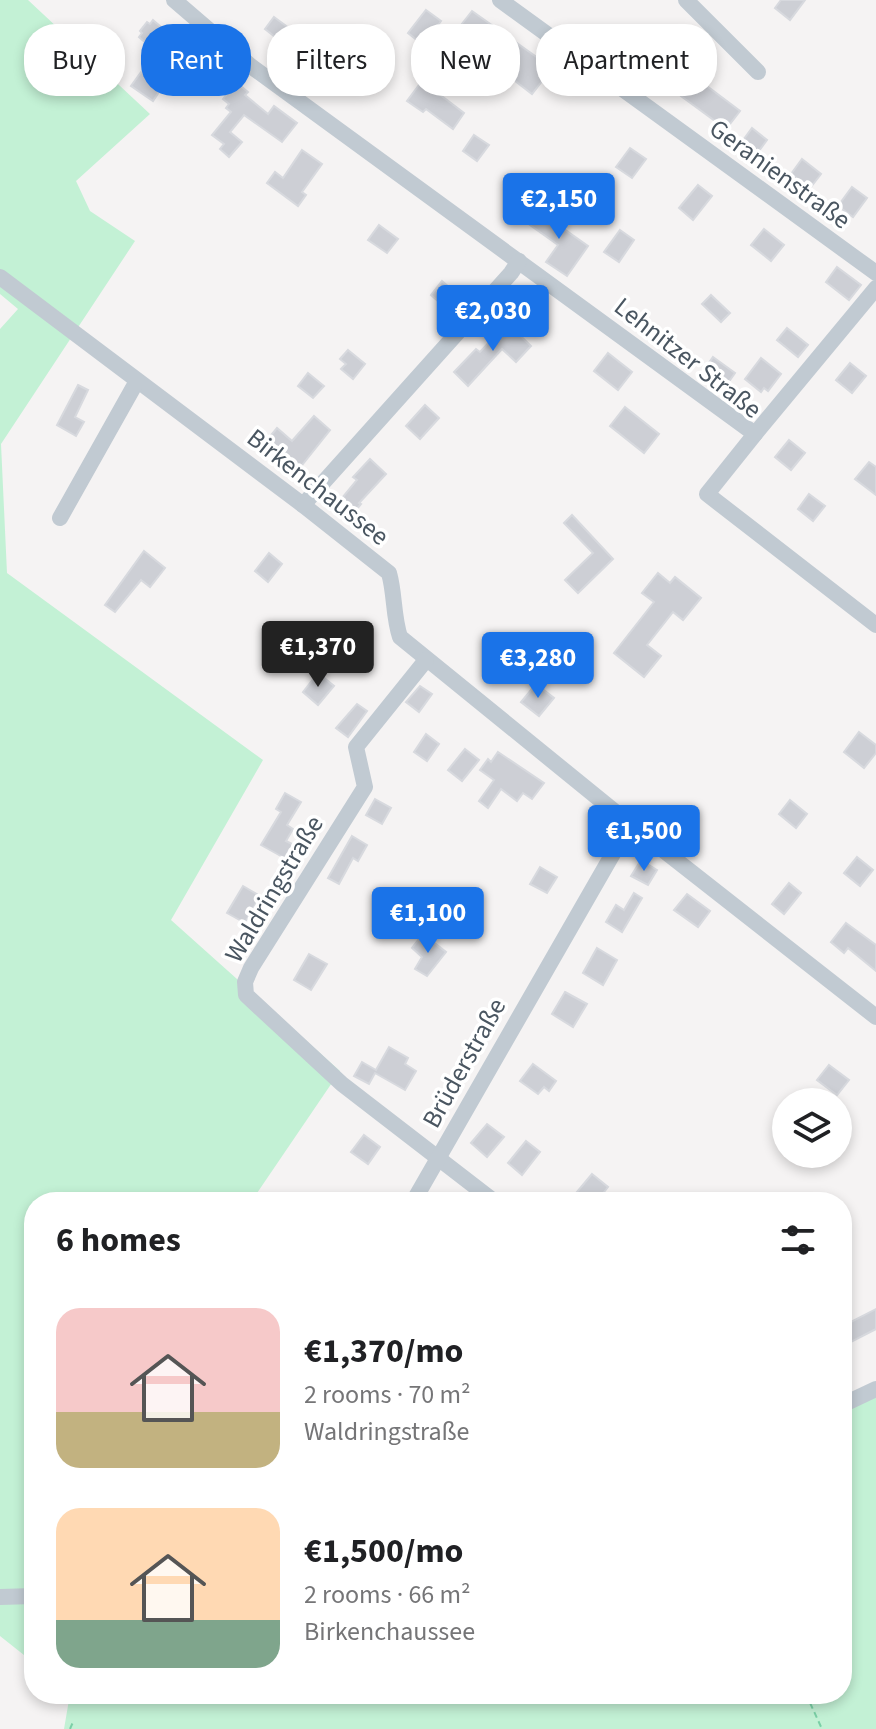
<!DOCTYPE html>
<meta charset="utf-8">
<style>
:root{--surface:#fff;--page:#f6f6f6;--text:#202124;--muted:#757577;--accent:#1a73e8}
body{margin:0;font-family:"Source Sans 3",sans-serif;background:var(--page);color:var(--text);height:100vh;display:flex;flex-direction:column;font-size:30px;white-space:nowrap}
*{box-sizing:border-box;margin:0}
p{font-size:26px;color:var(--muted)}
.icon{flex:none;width:44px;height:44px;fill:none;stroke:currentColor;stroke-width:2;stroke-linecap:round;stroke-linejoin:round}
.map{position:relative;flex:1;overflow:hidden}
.sheet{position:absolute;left:24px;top:1192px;width:828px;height:512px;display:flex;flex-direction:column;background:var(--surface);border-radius:32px;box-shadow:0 4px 12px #0003}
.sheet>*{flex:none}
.guide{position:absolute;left:24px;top:24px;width:828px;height:72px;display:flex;gap:16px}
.controls{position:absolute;left:772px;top:1088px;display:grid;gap:16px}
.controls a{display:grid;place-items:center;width:80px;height:80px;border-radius:50%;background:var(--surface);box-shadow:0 4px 12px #0003;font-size:40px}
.price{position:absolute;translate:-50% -68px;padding:0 18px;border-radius:8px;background:var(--accent);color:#fff;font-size:26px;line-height:52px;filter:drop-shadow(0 2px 4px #0008)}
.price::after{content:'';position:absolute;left:50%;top:48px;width:24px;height:18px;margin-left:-12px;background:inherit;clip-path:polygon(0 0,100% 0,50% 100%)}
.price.current{background:#222;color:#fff}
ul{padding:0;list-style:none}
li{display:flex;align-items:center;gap:24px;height:200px;padding:0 32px}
li span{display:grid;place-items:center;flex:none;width:224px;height:160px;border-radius:24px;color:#555}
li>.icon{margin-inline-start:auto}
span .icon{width:96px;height:96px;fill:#fffc;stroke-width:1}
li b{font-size:34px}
h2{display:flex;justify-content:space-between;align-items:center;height:96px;padding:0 32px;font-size:34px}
.pill{padding:0 28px;border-radius:32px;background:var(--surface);box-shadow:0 4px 12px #0003;font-size:28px;line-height:72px}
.pill.current{background:var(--accent);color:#fff}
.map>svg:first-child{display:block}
</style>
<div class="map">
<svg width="876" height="1729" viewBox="0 0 876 1729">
<rect width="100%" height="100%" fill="#f5f3f3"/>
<!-- green -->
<g fill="#c3f1d5">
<path d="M 0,0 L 28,0 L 150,114 L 76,181 L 90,211 L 135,241 L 1,444 L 7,573 L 263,760 L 171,920 L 340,1071 L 251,1202 L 34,1202 L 34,1663 L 0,1636 L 0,329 L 18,309 L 0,294 Z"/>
<path d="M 876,1392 L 876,1729 L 64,1729 L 70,1694 L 842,1694 L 842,1407 Z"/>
</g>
<!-- building -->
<g fill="#cdcfd5" stroke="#d7d9de" stroke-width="2">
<path d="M 781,0 L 805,0 L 790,20 L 775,8 Z"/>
<path d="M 426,10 L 441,21 L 423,45 L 408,33 Z"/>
<path d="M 472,11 L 559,73 L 550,85 L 543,80 L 532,94 L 510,77 L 515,70 L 461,25 Z"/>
<path d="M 274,17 L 293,31 L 284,44 L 265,29 Z"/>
<path d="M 153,20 L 168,33 L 154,50 L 139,37 L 142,33 L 140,31 L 147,22 L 150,24 Z"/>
<path d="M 96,28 L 111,41 L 99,55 L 84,43 Z"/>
<path d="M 360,46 L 380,60 L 371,73 L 351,59 Z"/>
<path d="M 141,72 L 163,86 L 153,101 L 131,86 Z"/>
<path d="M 695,77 L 740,111 L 726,129 L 681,96 Z"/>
<path d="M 422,81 L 464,113 L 453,129 L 426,109 L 423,112 L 407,101 Z"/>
<path d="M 236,82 L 248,92 L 245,95 L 268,114 L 274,106 L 297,123 L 282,142 L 244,115 L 230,132 L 242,142 L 229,157 L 220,149 L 224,144 L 212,135 L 231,112 L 226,108 L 229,104 L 223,99 Z"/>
<path d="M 752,128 L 767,140 L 753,159 L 738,147 Z"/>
<path d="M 474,135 L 489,145 L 477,161 L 463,151 Z"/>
<path d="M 630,148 L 646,159 L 632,178 L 616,167 Z"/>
<path d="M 302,150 L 322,164 L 302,192 L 306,195 L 298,206 L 267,183 L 275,172 L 283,178 Z"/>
<path d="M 802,159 L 821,174 L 810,188 L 791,174 Z"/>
<path d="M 698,185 L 712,196 L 693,220 L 679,208 Z"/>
<path d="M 852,187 L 867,198 L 853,217 L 838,206 Z"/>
<path d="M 544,206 L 562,218 L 557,224 L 588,246 L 567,276 L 546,262 L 558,245 L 530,225 Z"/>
<path d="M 379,225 L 398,239 L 387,253 L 368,240 Z"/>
<path d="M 764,229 L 784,245 L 771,261 L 751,245 Z"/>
<path d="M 620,230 L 634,240 L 619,262 L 604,252 Z"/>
<path d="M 837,267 L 861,285 L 849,300 L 826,282 Z"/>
<path d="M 442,281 L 464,300 L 452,313 L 431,295 Z"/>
<path d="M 711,295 L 730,313 L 721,322 L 702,304 Z"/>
<path d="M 507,323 L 531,346 L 516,362 L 502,349 L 468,386 L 454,372 L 476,349 L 480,352 Z"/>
<path d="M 787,328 L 808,345 L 798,357 L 777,340 Z"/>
<path d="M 348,350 L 365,364 L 353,379 L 341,369 L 346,364 L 340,359 Z"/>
<path d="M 608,353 L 632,372 L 618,390 L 594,371 Z"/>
<path d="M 713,357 L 735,373 L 723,390 L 701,374 Z"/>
<path d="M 761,358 L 781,374 L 768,391 L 764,388 L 761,392 L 745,379 Z"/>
<path d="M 850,363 L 866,376 L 852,393 L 836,380 Z"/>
<path d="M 308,373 L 324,386 L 313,398 L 298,386 Z"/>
<path d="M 78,385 L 88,390 L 75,417 L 84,422 L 76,436 L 57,425 Z"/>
<path d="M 425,405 L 439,418 L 420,439 L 406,426 Z"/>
<path d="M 625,407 L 659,434 L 644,453 L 610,426 Z"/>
<path d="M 314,416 L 330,430 L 294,475 L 270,455 L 266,459 L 257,452 L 277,428 L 292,441 Z"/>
<path d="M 789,440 L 805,453 L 791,470 L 775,457 Z"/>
<path d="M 370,459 L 386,474 L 359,503 L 361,504 L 347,521 L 333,509 L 357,480 L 353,477 Z"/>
<path d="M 869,462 L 876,467 L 876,495 L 855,479 Z"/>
<path d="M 809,494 L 825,506 L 813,521 L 798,509 Z"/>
<path d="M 572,515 L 613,559 L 578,593 L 565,580 L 593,553 L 564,523 Z"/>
<path d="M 144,551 L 165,568 L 150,587 L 141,580 L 115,612 L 105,605 Z"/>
<path d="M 269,553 L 282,564 L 268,582 L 255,571 Z"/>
<path d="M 658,573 L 670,583 L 675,577 L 701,598 L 683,620 L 673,612 L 647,645 L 661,656 L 644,677 L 614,653 L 654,602 L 642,593 Z"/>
<path d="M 318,673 L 334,686 L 318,705 L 303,692 Z"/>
<path d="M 536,684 L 554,698 L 539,716 L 521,702 Z"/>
<path d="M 420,686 L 432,694 L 419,712 L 406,702 Z"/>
<path d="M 357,704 L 367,711 L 348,737 L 336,728 Z"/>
<path d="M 859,732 L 876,745 L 876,753 L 864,768 L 844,752 Z"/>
<path d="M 426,734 L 439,744 L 427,761 L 414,752 Z"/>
<path d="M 465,749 L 479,760 L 462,781 L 448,770 Z"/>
<path d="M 498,752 L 544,783 L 532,799 L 523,793 L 517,801 L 501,789 L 488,808 L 479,801 L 494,780 L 480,770 L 488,759 L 491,762 Z"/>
<path d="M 285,793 L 301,802 L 287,825 L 293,829 L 286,841 L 296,846 L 288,860 L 261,845 L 281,812 L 276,809 Z"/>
<path d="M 375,799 L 391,808 L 382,824 L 366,815 Z"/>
<path d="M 790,800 L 807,814 L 796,828 L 779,814 Z"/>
<path d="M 352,836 L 367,845 L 358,861 L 353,858 L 339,884 L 328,878 Z"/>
<path d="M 857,857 L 873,870 L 860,886 L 844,873 Z"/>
<path d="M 641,860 L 657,870 L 648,885 L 631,876 Z"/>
<path d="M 540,867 L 557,877 L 547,893 L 530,884 Z"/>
<path d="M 789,883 L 801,893 L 784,914 L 772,904 Z"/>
<path d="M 243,886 L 260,896 L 245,923 L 227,913 Z"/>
<path d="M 634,893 L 642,898 L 622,932 L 606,922 L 616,905 L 624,910 Z"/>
<path d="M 687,894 L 710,911 L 698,927 L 674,910 Z"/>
<path d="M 433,901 L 444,907 L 429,933 L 418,927 Z"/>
<path d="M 465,912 L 480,921 L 471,937 L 455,928 Z"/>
<path d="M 846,923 L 876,945 L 876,971 L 848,948 L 844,953 L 831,942 Z"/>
<path d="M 423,934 L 446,952 L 427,976 L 415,969 L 422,957 L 412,948 Z"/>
<path d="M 597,948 L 617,960 L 603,985 L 583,973 Z"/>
<path d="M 309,954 L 327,964 L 311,990 L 294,980 Z"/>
<path d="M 565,992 L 587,1004 L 573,1027 L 552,1014 Z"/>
<path d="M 389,1047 L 408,1058 L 405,1064 L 416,1071 L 405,1090 L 375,1073 L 369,1084 L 354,1076 L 362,1062 L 376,1070 Z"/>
<path d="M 533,1064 L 556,1081 L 549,1091 L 544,1087 L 538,1094 L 520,1081 Z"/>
<path d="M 829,1065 L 849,1080 L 837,1095 L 817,1080 Z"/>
<path d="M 487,1124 L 504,1137 L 487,1157 L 471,1143 Z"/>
<path d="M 364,1135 L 380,1147 L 368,1164 L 351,1152 Z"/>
<path d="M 526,1141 L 540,1152 L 522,1175 L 508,1163 Z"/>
<path d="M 592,1174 L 608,1187 L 596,1202 L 587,1202 L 576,1193 Z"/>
<path d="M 876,1309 L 876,1329 L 851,1342 L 843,1326 Z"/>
</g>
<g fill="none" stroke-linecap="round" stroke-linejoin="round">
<!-- path -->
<g stroke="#7ad0a6" stroke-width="2" stroke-dasharray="6 4" stroke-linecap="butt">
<path d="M 806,1694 L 822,1729"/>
<path d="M 70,1729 L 73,1722"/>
</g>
<!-- minor -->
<g stroke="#c1cad2" stroke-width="16">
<path d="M 174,0 L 252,67 L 755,434 L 707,494 L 876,625"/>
<path d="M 500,0 L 876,273"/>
<path d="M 686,0 L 758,72"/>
<path d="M 0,277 L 303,505 L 389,573 C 395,594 393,616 400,637 L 630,824 L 876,1017"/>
<path d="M 755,434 L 876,288"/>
<path d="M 303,505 L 511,273 L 519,261"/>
<path d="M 60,518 L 137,381"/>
<path d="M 426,660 L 356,747 L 365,787 L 251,968 L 245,982 L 246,995 L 342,1084 L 495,1202"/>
<path d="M 413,1202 L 630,824"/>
<path d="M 842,1405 L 876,1389"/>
<path d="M 0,1597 L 34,1596"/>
</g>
</g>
<g text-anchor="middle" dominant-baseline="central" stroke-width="7" stroke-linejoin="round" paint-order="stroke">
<!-- street labels -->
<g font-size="26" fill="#4a5661" stroke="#fff">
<text transform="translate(780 174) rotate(36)">Geranienstraße</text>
<text transform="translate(688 358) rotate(38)">Lehnitzer Straße</text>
<text transform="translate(318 487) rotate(38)">Birkenchaussee</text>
<text transform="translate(274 889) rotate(-59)">Waldringstraße</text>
<text transform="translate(464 1063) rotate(-61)">Brüderstraße</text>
</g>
</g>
</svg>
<div class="controls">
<a><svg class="icon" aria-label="layers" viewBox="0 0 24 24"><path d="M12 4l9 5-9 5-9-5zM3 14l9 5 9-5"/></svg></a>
</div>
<b class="price" style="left:559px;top:241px">€2,150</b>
<b class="price" style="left:493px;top:353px">€2,030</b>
<b class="price current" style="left:318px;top:689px">€1,370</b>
<b class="price" style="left:538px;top:700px">€3,280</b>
<b class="price" style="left:644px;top:873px">€1,500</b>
<b class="price" style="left:428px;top:955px">€1,100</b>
<div class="guide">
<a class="pill">Buy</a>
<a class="pill current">Rent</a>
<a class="pill">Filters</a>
<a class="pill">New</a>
<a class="pill">Apartment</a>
</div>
<section class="sheet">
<h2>6 homes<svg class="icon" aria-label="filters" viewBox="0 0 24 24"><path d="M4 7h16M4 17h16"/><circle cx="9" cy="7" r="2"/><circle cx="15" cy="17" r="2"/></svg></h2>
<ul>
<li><span style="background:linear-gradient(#f6c9c9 65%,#c2b280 0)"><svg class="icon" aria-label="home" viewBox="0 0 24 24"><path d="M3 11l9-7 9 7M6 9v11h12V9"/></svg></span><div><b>€1,370/mo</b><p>2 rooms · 70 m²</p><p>Waldringstraße</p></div></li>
<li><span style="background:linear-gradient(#ffd9b3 70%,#7fa58c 0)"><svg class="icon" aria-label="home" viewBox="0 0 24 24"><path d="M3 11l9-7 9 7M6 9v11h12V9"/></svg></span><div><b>€1,500/mo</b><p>2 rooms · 66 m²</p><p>Birkenchaussee</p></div></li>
</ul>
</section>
</div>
